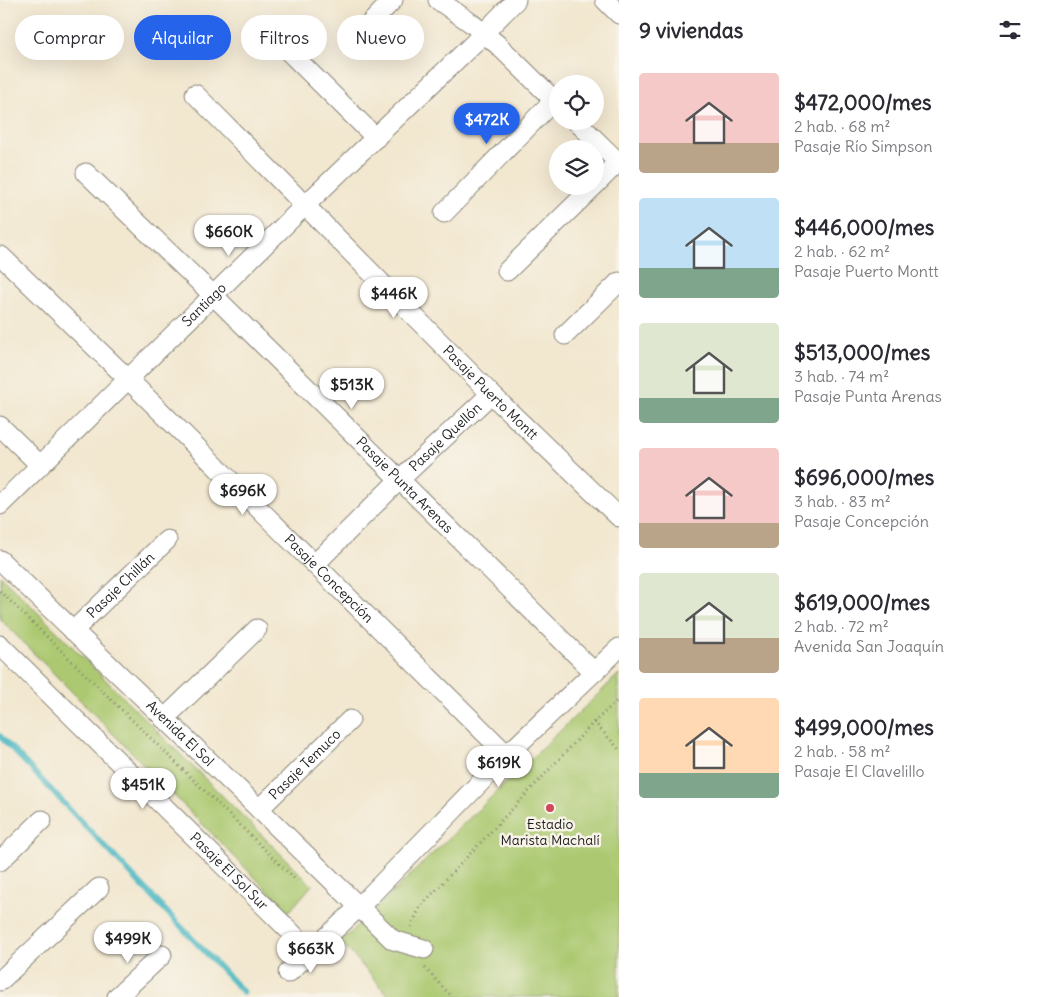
<!DOCTYPE html>
<html lang="es">
<meta charset="utf-8">
<style>
:root{--surface:#fff;--page:#f2f2f3;--text:#2b2b33;--muted:#7c7c81;--accent:#2563eb}
body{margin:0;font-family:Delius,sans-serif;background:var(--page);color:var(--text);height:100vh;display:flex;flex-direction:column;font-size:19px;white-space:nowrap}
*{box-sizing:border-box;margin:0}
p{font-size:16px;color:var(--muted)}
.icon{flex:none;width:28px;height:28px;fill:none;stroke:currentColor;stroke-width:2;stroke-linecap:round;stroke-linejoin:round}
.map{position:relative;flex:1;overflow:hidden}
.panel{display:flex;flex-direction:column;background:var(--surface);width:425px}
.panel>*{flex:none}
.hud{position:absolute;left:15px;top:15px;width:475px;height:45px;display:flex;gap:10px}
.tools{position:absolute;left:549px;top:75px;display:grid;gap:10px}
.tools a{display:grid;place-items:center;width:55px;height:55px;border-radius:50%;background:var(--surface);box-shadow:0 5px 20px #0002;font-size:25px}
.price{position:absolute;translate:-50% -42px;padding:0 11px;border-radius:18px;background:#fff;color:#222;font-size:16px;line-height:32px;filter:drop-shadow(0 1px 2px #0008)}
.price::after{content:'';position:absolute;left:50%;top:30px;width:15px;height:11px;margin-left:-8px;background:inherit;clip-path:polygon(0 0,100% 0,50% 100%)}
.price.on{background:var(--accent);color:#fff}
ul{padding:0;list-style:none}
li{display:flex;align-items:center;gap:15px;height:125px;padding:0 20px}
li span{display:grid;place-items:center;flex:none;width:140px;height:100px;border-radius:5px;color:#555}
li>.icon{margin-inline-start:auto}
span .icon{width:60px;height:60px;fill:#fffc;stroke-width:1}
li b{font-size:21px}
h2{display:flex;justify-content:space-between;align-items:center;height:60px;padding:0 20px;font-size:21px}
.tag{padding:0 18px;border-radius:22px;background:var(--surface);box-shadow:0 5px 20px #0002;font-size:18px;line-height:45px}
.tag.on{background:var(--accent);color:#fff}
main{display:flex;flex:1;min-height:0}
.map>svg:first-child{display:block}
</style>
<main>
<div class="map">
<svg width="619" height="997" viewBox="0 0 619 997">
<rect width="100%" height="100%" fill="#f7f3e8"/>
<filter id="ink" filterUnits="userSpaceOnUse"><feTurbulence type="fractalNoise" baseFrequency=".02" numOctaves="2"/><feDisplacementMap in="SourceGraphic" scale="10" xChannelSelector="R" yChannelSelector="G"/><feConvolveMatrix kernelMatrix="1 2 1 2 8 2 1 2 1" color-interpolation-filters="sRGB"/></filter>
<filter id="wash" filterUnits="userSpaceOnUse"><feTurbulence type="fractalNoise" baseFrequency=".0096" numOctaves="4" result="noise"/><feDisplacementMap in="SourceGraphic" scale="20" xChannelSelector="R" yChannelSelector="G"/><feGaussianBlur stdDeviation="1.12" result="paint"/><feColorMatrix in="noise" values="0 0 0 0 0 0 0 0 0 0 0 0 0 0 0 0 0 1.4 0 .05"/><feComposite in="paint" operator="in"/></filter>
<g filter="url(#wash)">
<rect width="100%" height="100%" fill="#f2e7cf"/>
<!-- green -->
<g fill="#acc971" stroke="#647246">
<path d="M 0,575 L 312,885 L 289,912 L 0,619 Z"/>
<path d="M 619,674 L 619,997 L 390,997 L 341,942 Z"/>
</g>
<g fill="none" stroke-linecap="round" stroke-linejoin="round">
<!-- stream -->
<path stroke="#4ab8c2" stroke-width="5.5" d="M 0,736 L 243,992"/>
</g>
</g>
<g filter="url(#ink)">
<g fill="none" stroke-linecap="round" stroke-linejoin="round">
<!-- minor casing -->
<g stroke="#878276" stroke-width="21">
<g id="minor">
<path d="M 438,0 L 471,23 L 498,45 L 558,104"/>
<path d="M 605,0 L 619,14"/>
<path d="M 263,26 L 376,138"/>
<path d="M 363,31 L 393,0"/>
<path id="s1" d="M 195,94 L 491,394 L 619,517"/>
<path d="M 576,121 L 619,163"/>
<path id="s2" d="M 86,173 L 214,296 L 594,672"/>
<path d="M 595,185 L 618,162"/>
<path d="M 444,213 L 554,100"/>
<path id="s3" d="M 1,256 L 128,379 L 507,755"/>
<path d="M 507,271 L 594,186"/>
<path d="M 565,335 L 619,282"/>
<path d="M 0,426 L 40,465"/>
<path id="s4" d="M 0,505 L 294,216 L 474,43 L 516,0"/>
<path id="s5" d="M 0,560 L 259,809 L 393,940 L 424,949"/>
<path id="s6" d="M 315,564 L 399,480 L 491,394"/>
<path id="s7" d="M 73,631 L 167,540"/>
<path id="s8" d="M 0,645 L 310,951"/>
<path d="M 164,719 L 257,629"/>
<path id="s9" d="M 259,809 L 350,720"/>
<path d="M 0,861 L 42,820"/>
<path d="M 288,973 L 359,907 L 507,755 L 619,648"/>
<path d="M 0,981 L 99,888"/>
<path d="M 117,997 L 162,955"/>
</g>
</g>
<!-- path -->
<g stroke="#878276" stroke-width="3" stroke-dasharray="1 4" stroke-linecap="butt">
<path d="M 0,591 L 297,881"/>
<path d="M 594,722 L 619,749"/>
<path d="M 411,927 L 420,907 L 594,722 L 619,699"/>
<path d="M 425,968 L 452,997"/>
</g>
<!-- minor -->
<use href="#minor" stroke="#fff" stroke-width="19"/>
</g>
</g>
<!-- markers -->
<circle fill="#d1495b" stroke="#f7f3e8" stroke-width="2" cx="550" cy="808" r="5"/>
<g text-anchor="middle" dominant-baseline="central" stroke-width="5" stroke-linejoin="round" paint-order="stroke">
<!-- street labels -->
<g font-size="14" fill="#1c1c1c" stroke="#f7f3e8">
<text stroke="none"><textPath href="#s4" startOffset="286">Santiago</textPath></text>
<text stroke="none"><textPath href="#s1" startOffset="420">Pasaje Puerto Montt</textPath></text>
<text stroke="none"><textPath href="#s6" startOffset="182">Pasaje Quellón</textPath></text>
<text stroke="none"><textPath href="#s2" startOffset="446">Pasaje Punta Arenas</textPath></text>
<text stroke="none"><textPath href="#s3" startOffset="460">Pasaje Concepción</textPath></text>
<text stroke="none"><textPath href="#s7" startOffset="66">Pasaje Chillán</textPath></text>
<text stroke="none"><textPath href="#s5" startOffset="250">Avenida El Sol</textPath></text>
<text stroke="none"><textPath href="#s9" startOffset="64">Pasaje Temuco</textPath></text>
<text stroke="none"><textPath href="#s8" startOffset="322">Pasaje El Sol Sur</textPath></text>
</g>
<!-- poi labels -->
<g font-size="14" fill="#1c1c1c" stroke="#f7f3e8">
<text x="550" y="824">Estadio<tspan x="550" dy="16">Marista Machalí</tspan></text>
</g>
</g>
</svg>
<div class="tools">
<a><svg class="icon" aria-label="locate" viewBox="0 0 24 24"><circle cx="12" cy="12" r="6"/><path d="M12 2v4M12 18v4M2 12h4M18 12h4"/></svg></a>
<a><svg class="icon" aria-label="layers" viewBox="0 0 24 24"><path d="M12 4l9 5-9 5-9-5zM3 14l9 5 9-5"/></svg></a>
</div>
<b class="price on" style="left:487px;top:145px">$472K</b>
<b class="price" style="left:229px;top:257px">$660K</b>
<b class="price" style="left:394px;top:319px">$446K</b>
<b class="price" style="left:352px;top:410px">$513K</b>
<b class="price" style="left:243px;top:516px">$696K</b>
<b class="price" style="left:499px;top:788px">$619K</b>
<b class="price" style="left:143px;top:810px">$451K</b>
<b class="price" style="left:128px;top:964px">$499K</b>
<b class="price" style="left:311px;top:974px">$663K</b>
<div class="hud">
<a class="tag">Comprar</a>
<a class="tag on">Alquilar</a>
<a class="tag">Filtros</a>
<a class="tag">Nuevo</a>
</div>
</div>
<section class="panel">
<h2>9 viviendas<svg class="icon" aria-label="filters" viewBox="0 0 24 24"><path d="M4 7h16M4 17h16"/><circle cx="9" cy="7" r="2"/><circle cx="15" cy="17" r="2"/></svg></h2>
<ul>
<li><span style="background:linear-gradient(#f6c9c9 70%,#b9a48a 0)"><svg class="icon" aria-label="home" viewBox="0 0 24 24"><path d="M3 11l9-7 9 7M6 9v11h12V9"/></svg></span><div><b>$472,000/mes</b><p>2 hab. · 68 m²</p><p>Pasaje Río Simpson</p></div></li>
<li><span style="background:linear-gradient(#bfe0f5 70%,#7fa58c 0)"><svg class="icon" aria-label="home" viewBox="0 0 24 24"><path d="M3 11l9-7 9 7M6 9v11h12V9"/></svg></span><div><b>$446,000/mes</b><p>2 hab. · 62 m²</p><p>Pasaje Puerto Montt</p></div></li>
<li><span style="background:linear-gradient(#dfe7d0 75%,#7fa58c 0)"><svg class="icon" aria-label="home" viewBox="0 0 24 24"><path d="M3 11l9-7 9 7M6 9v11h12V9"/></svg></span><div><b>$513,000/mes</b><p>3 hab. · 74 m²</p><p>Pasaje Punta Arenas</p></div></li>
<li><span style="background:linear-gradient(#f6c9c9 75%,#b9a48a 0)"><svg class="icon" aria-label="home" viewBox="0 0 24 24"><path d="M3 11l9-7 9 7M6 9v11h12V9"/></svg></span><div><b>$696,000/mes</b><p>3 hab. · 83 m²</p><p>Pasaje Concepción</p></div></li>
<li><span style="background:linear-gradient(#dfe7d0 65%,#b9a48a 0)"><svg class="icon" aria-label="home" viewBox="0 0 24 24"><path d="M3 11l9-7 9 7M6 9v11h12V9"/></svg></span><div><b>$619,000/mes</b><p>2 hab. · 72 m²</p><p>Avenida San Joaquín</p></div></li>
<li><span style="background:linear-gradient(#ffd9b3 75%,#7fa58c 0)"><svg class="icon" aria-label="home" viewBox="0 0 24 24"><path d="M3 11l9-7 9 7M6 9v11h12V9"/></svg></span><div><b>$499,000/mes</b><p>2 hab. · 58 m²</p><p>Pasaje El Clavelillo</p></div></li>
</ul>
</section>
</main>
